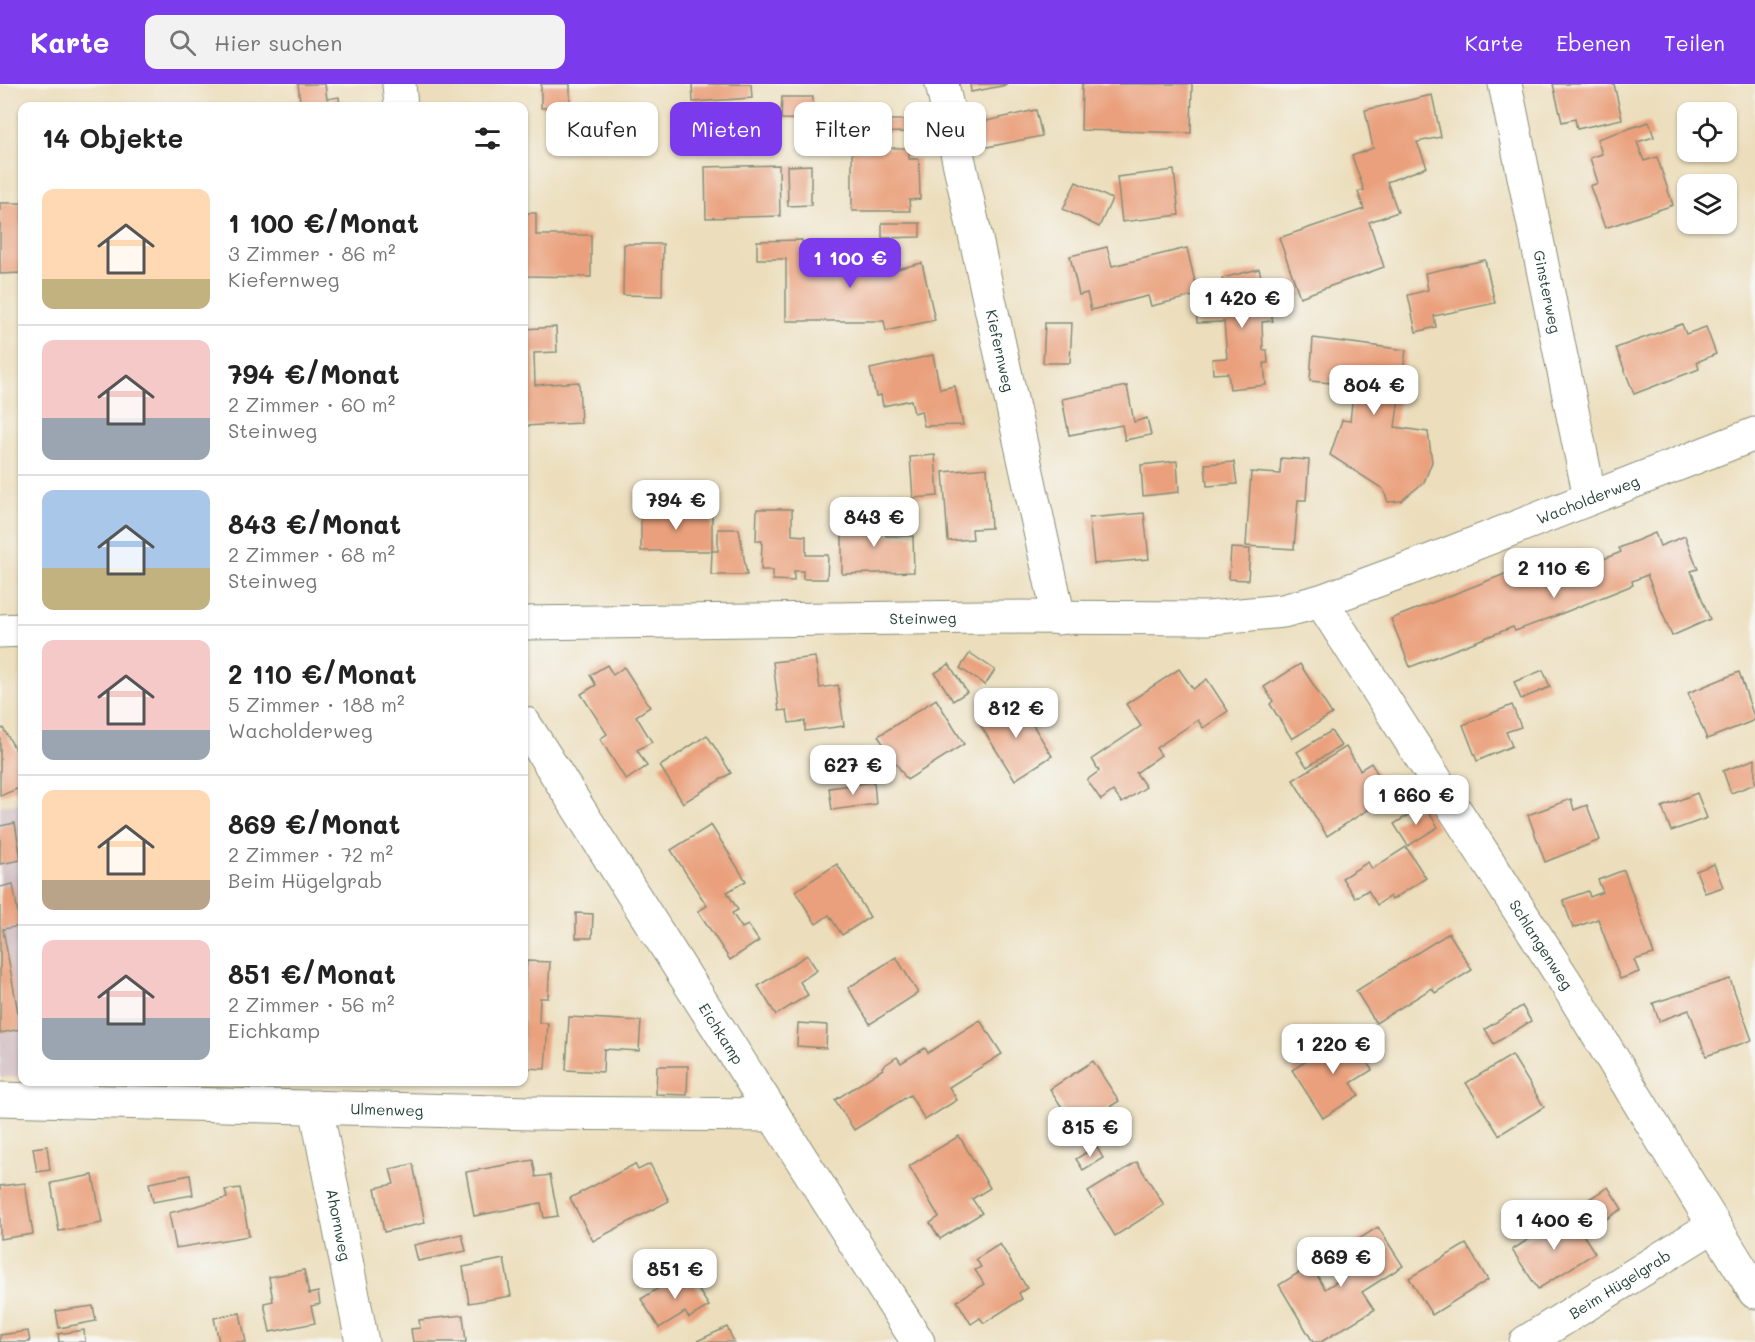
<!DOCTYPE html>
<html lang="de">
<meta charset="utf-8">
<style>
:root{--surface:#fff;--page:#f2f2f2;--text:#222;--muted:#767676;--line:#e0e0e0;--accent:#7c3aed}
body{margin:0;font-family:Mali,sans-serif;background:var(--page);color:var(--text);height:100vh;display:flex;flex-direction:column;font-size:22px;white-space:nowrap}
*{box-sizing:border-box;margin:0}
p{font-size:20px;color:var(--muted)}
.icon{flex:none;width:33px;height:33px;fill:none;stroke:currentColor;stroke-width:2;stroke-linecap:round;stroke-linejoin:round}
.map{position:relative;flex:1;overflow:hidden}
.sheet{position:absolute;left:18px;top:18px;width:510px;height:984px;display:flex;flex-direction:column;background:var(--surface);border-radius:12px;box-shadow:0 2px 4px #0004}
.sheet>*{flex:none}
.top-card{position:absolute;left:546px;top:18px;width:570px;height:54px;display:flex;gap:12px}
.tools{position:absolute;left:1677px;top:18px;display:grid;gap:12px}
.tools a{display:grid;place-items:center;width:60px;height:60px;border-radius:12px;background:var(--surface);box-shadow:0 2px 4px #0004;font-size:30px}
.price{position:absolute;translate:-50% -51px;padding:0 14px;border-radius:12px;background:#fff;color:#222;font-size:20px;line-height:39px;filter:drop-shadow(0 2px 3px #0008)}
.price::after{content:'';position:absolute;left:50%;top:36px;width:18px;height:14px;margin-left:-9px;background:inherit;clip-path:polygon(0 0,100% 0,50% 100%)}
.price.on{background:var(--accent);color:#fff}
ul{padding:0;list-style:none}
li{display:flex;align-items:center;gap:18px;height:150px;padding:0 24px}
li+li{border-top:2px solid var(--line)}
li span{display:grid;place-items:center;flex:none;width:168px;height:120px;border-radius:12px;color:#555}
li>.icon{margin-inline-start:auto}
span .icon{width:72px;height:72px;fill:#fffc;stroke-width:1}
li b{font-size:26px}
h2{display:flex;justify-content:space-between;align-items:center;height:72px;padding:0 24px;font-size:26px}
.tag{padding:0 21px;border-radius:12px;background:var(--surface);box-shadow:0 2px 4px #0004;font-size:21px;line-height:54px}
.tag.on{background:var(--accent);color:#fff}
header{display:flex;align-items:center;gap:36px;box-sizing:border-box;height:84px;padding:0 30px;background:var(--accent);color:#fff}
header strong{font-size:28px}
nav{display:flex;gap:33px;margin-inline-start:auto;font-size:21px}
.search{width:420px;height:54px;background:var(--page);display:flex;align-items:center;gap:15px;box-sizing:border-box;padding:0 21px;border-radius:12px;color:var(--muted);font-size:22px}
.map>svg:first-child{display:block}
</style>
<header>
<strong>Karte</strong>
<div class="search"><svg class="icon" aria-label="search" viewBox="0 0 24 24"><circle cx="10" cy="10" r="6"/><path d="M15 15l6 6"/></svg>Hier suchen</div>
<nav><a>Karte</a><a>Ebenen</a><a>Teilen</a></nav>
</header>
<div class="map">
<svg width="1755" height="1258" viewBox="0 0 1755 1258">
<rect width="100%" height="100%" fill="#f6f6f2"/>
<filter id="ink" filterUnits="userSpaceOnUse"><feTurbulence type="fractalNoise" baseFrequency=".0167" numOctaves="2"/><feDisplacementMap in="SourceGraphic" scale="12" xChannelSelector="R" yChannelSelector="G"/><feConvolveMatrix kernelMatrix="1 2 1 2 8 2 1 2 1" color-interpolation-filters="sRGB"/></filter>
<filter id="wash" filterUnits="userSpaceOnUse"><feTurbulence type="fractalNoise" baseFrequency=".008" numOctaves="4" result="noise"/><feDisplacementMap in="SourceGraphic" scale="24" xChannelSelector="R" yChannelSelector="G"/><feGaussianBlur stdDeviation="1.35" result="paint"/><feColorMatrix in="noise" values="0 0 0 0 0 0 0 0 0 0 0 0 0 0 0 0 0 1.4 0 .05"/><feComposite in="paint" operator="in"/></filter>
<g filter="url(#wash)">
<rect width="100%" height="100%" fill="#ecdebc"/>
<!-- industrial -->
<path fill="#d2bec3" d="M 22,719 L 22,993 L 0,993 L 0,722 Z"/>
<g id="blocks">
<!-- building -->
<g fill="#eaa07b">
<path d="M 298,0 L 325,0 L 327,15 L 339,13 L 340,22 L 278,22 L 278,19 L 300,17 Z"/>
<path d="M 541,0 L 570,0 L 570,23 L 541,24 Z"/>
<path d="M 692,0 L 751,0 L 752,14 L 693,18 Z"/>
<path d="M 970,0 L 1007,0 L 1007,1 L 971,8 Z"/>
<path d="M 1082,0 L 1192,0 L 1191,49 L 1081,46 Z"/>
<path d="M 1553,0 L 1614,0 L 1622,35 L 1577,45 L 1575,35 L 1562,38 Z"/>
<path d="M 1432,11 L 1441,53 L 1417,58 L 1427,83 L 1387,98 L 1398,128 L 1369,138 L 1384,183 L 1300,213 L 1279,154 L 1364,125 L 1358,108 L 1364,106 L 1352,72 L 1373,64 L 1365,26 Z"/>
<path d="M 782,13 L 813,13 L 812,36 L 781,35 Z"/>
<path d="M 1036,26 L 1042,52 L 982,64 L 977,39 Z"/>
<path d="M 864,36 L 908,36 L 907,48 L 864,49 Z"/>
<path d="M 1649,38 L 1654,53 L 1637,58 L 1644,77 L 1657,73 L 1673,121 L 1605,144 L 1590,102 L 1598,99 L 1590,74 L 1602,70 L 1597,55 Z"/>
<path d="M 852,64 L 909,64 L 909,75 L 919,75 L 920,115 L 909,116 L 910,127 L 852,127 Z"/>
<path d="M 779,81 L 780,132 L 706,134 L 705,83 Z"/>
<path d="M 811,81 L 811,121 L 788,122 L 787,82 Z"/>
<path d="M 1174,86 L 1179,131 L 1122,138 L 1117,93 Z"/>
<path d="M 1076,98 L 1112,115 L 1099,143 L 1063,125 Z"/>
<path d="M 0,119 L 22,119 L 22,189 L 0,190 Z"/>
<path d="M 524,129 L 536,129 L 536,151 L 591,151 L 591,193 L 524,192 Z"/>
<path d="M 882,139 L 920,139 L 920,153 L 882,154 Z"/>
<path d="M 802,156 L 802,175 L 884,175 L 884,188 L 922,179 L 935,236 L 886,247 L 884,237 L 786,237 L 786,175 L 757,175 L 757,157 Z"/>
<path d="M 624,160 L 663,160 L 662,212 L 623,211 Z"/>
<path d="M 1107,163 L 1112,182 L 1187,164 L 1198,211 L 1151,222 L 1148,212 L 1091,226 L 1087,209 L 1079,211 L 1070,172 Z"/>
<path d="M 1485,176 L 1495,219 L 1434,232 L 1436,243 L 1416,248 L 1408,211 L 1428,206 L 1425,189 Z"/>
<path d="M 1259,185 L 1273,237 L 1262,238 L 1263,266 L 1267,266 L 1268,279 L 1264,279 L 1266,301 L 1230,305 L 1228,289 L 1213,290 L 1212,275 L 1227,274 L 1224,238 L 1197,239 L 1196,223 L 1229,221 L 1222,194 Z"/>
<path d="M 1045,239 L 1072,239 L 1070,279 L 1043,279 Z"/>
<path d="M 1682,240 L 1686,250 L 1706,243 L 1716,270 L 1697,278 L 1699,285 L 1634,310 L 1616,264 Z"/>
<path d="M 556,243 L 557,268 L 534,269 L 535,301 L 579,298 L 581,339 L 524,342 L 524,245 Z"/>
<path d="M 1313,254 L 1406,266 L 1395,343 L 1428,348 L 1432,378 L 1424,398 L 1401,417 L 1388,418 L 1383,405 L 1330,371 L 1342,336 L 1350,337 L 1354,301 L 1310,297 Z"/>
<path d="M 933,271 L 940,305 L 955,302 L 963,341 L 924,342 L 921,327 L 914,329 L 911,316 L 883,322 L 881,311 L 876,312 L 870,285 Z"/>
<path d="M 1127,302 L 1134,338 L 1147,334 L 1151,351 L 1125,356 L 1122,341 L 1069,351 L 1062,315 Z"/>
<path d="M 935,371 L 938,412 L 913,414 L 910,373 Z"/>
<path d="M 1281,374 L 1309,376 L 1306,416 L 1298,416 L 1294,465 L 1246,462 L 1251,388 L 1280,390 Z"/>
<path d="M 1177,377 L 1179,408 L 1143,412 L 1141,381 Z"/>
<path d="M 1234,378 L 1237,400 L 1207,402 L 1205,380 Z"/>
<path d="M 987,384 L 991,444 L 972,445 L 973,455 L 948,457 L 943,388 Z"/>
<path d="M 757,425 L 792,425 L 792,451 L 806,452 L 806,471 L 828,471 L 827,495 L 803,495 L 803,487 L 794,487 L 794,497 L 773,496 L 773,486 L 761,486 L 762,457 L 756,457 Z"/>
<rect x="641" y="427" width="71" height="40"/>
<path d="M 1144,429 L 1149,475 L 1094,480 L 1089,434 Z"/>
<path d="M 842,433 L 886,433 L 886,452 L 913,452 L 914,488 L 842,490 Z"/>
<path d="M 718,445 L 739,445 L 747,491 L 711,491 L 712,467 L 718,467 Z"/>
<path d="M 1655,449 L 1660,462 L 1685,452 L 1698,485 L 1691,487 L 1710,535 L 1672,552 L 1647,491 L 1632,497 L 1633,501 L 1558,531 L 1515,547 L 1513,543 L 1410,583 L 1391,535 L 1520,484 L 1523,491 L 1532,487 L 1538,501 L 1621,468 L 1619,464 Z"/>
<path d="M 1231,464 L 1250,465 L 1248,496 L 1229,495 Z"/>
<path d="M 970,569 L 995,586 L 985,601 L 960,584 Z"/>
<path d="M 815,573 L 820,604 L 838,601 L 844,642 L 805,647 L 805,637 L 789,639 L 787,626 L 779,627 L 773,578 Z"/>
<path d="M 949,580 L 967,608 L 953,617 L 935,589 Z"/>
<path d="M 1300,580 L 1332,630 L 1292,655 L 1270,620 L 1273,617 L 1264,603 Z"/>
<path d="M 607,581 L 613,591 L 624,583 L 650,623 L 636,632 L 652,658 L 637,666 L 647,682 L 626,696 L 600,655 L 607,650 L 581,610 L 596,601 L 590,591 Z"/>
<path d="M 1179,585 L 1193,605 L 1207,595 L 1228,627 L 1203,644 L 1198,636 L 1156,664 L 1161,671 L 1136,689 L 1146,703 L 1122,719 L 1113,707 L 1101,716 L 1087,696 L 1099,687 L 1092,675 L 1141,642 L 1126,620 Z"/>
<path d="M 1543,586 L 1550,603 L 1521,615 L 1514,598 Z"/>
<path d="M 1739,588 L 1755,636 L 1707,655 L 1688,609 Z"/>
<path d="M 936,615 L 964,660 L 907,696 L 878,652 Z"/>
<path d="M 1017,615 L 1052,672 L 1015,696 L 979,639 Z"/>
<path d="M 1512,621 L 1521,643 L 1506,648 L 1512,662 L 1477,677 L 1463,641 Z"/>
<path d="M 3,644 L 22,677 L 22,703 L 0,712 L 0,646 Z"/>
<path d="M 1331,647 L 1341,662 L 1307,683 L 1297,668 Z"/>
<path d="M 707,651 L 731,689 L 683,719 L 660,682 Z"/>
<path d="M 1346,663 L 1360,686 L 1371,679 L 1391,711 L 1327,752 L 1293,696 Z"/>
<path d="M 1755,675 L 1755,700 L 1731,709 L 1723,687 Z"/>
<path d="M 874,698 L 876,720 L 832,726 L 829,704 Z"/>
<path d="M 1697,709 L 1707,734 L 1671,747 L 1662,723 Z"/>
<path d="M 1571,715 L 1574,726 L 1587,721 L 1600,756 L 1545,778 L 1528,731 Z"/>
<path d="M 1424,721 L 1438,743 L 1408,762 L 1394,740 Z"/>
<path d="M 15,739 L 21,776 L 0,780 L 0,742 Z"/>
<path d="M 711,741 L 746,797 L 727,808 L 738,826 L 732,829 L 742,844 L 748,841 L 759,857 L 730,876 L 698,827 L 707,822 L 671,766 Z"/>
<path d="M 1406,763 L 1426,794 L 1392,816 L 1390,812 L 1377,821 L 1368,806 L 1355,814 L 1342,794 L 1368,778 L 1372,785 Z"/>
<path d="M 837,780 L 870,833 L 842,851 L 829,831 L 816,840 L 795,807 Z"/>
<path d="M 1714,780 L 1723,803 L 1705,809 L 1696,787 Z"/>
<path d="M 1624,786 L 1654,870 L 1634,876 L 1639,888 L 1620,895 L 1598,835 L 1573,844 L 1563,816 L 1588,807 L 1590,813 L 1603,808 L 1598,796 Z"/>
<path d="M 13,800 L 20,842 L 3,845 L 21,945 L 0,949 L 0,803 Z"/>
<path d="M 576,829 L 593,830 L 592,854 L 576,854 Z"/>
<path d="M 1449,849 L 1472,886 L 1435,909 L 1432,904 L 1376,939 L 1356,907 Z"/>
<path d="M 807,871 L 817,886 L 800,898 L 808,911 L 776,931 L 758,902 Z"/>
<path d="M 896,873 L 918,909 L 870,940 L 848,904 Z"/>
<path d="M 527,877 L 550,878 L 548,914 L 540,914 L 539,939 L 548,939 L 545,985 L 524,984 L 524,902 Z"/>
<path d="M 1730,895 L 1752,956 L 1706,972 L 1689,926 L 1659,937 L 1653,919 Z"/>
<path d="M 1522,922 L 1531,937 L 1494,960 L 1485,945 Z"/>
<path d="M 569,933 L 641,937 L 639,967 L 604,965 L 603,988 L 566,986 Z"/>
<path d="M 980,936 L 1002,970 L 949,1003 L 957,1016 L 925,1036 L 910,1011 L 854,1046 L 835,1016 L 883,985 L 882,983 L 897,973 L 901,979 L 925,964 L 928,969 Z"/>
<path d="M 798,939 L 827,941 L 826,964 L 797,962 Z"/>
<path d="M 1349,950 L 1372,986 L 1351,999 L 1359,1011 L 1323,1034 L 1292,986 Z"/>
<path d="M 1512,971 L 1544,1023 L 1499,1051 L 1466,999 Z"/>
<path d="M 1093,977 L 1119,1017 L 1076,1045 L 1050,1005 Z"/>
<path d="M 657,982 L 688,982 L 687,1011 L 656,1010 Z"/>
<path d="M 959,1052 L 990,1104 L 972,1115 L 982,1129 L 940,1155 L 930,1139 L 939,1133 L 909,1082 Z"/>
<path d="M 47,1062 L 50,1086 L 37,1088 L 33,1064 Z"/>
<path d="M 1096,1062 L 1103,1074 L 1083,1086 L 1076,1075 Z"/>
<path d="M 533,1076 L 536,1093 L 550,1091 L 558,1132 L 544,1134 L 541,1119 L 474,1132 L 466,1088 Z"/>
<path d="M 1137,1078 L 1164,1121 L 1115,1152 L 1088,1108 Z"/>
<path d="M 413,1080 L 425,1139 L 384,1148 L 375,1104 L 394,1100 L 390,1085 Z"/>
<path d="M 635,1080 L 638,1086 L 650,1080 L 669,1117 L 593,1157 L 570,1114 Z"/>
<path d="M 93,1091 L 102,1139 L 59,1147 L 51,1099 Z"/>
<path d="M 190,1091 L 193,1111 L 153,1118 L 149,1099 Z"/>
<path d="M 25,1099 L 33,1150 L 0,1155 L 0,1102 Z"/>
<path d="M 1608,1103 L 1622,1125 L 1603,1137 L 1589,1115 Z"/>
<path d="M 240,1104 L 249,1152 L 176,1164 L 169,1129 L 227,1114 L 225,1106 Z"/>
<path d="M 1569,1129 L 1595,1169 L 1538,1205 L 1512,1166 Z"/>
<path d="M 1378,1143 L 1403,1182 L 1362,1208 L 1374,1226 L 1321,1258 L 1313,1258 L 1279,1201 L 1311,1181 L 1325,1205 L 1351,1189 L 1338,1168 Z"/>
<path d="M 462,1150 L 466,1167 L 418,1177 L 414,1161 Z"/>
<path d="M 1000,1160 L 1027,1204 L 1019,1209 L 1022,1215 L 984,1239 L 980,1234 L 971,1240 L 957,1217 L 984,1200 L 975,1186 L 981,1183 L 976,1175 Z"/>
<path d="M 1466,1160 L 1488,1196 L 1432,1231 L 1409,1194 Z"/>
<path d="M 504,1175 L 511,1212 L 469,1219 L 463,1183 Z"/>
<path d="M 304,1186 L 309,1210 L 318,1208 L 320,1220 L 311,1222 L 315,1239 L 270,1248 L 264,1219 L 273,1217 L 269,1193 Z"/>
<path d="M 686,1187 L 709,1222 L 689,1234 L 685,1228 L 659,1244 L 641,1215 Z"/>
<path d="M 93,1222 L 96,1237 L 59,1244 L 56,1227 Z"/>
<path d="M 240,1229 L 246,1258 L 219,1258 L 214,1234 Z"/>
<path d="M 463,1231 L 466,1258 L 413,1258 L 411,1245 L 420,1244 L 419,1236 Z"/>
<path d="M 727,1243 L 734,1258 L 695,1258 Z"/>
<path d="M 84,1246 L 85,1258 L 59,1258 L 58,1250 Z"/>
<path d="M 28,1247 L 30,1258 L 0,1258 L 0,1251 Z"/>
</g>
</g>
</g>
<g filter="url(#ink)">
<use href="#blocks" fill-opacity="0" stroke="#868e78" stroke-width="1.5"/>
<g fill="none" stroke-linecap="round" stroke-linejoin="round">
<!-- street casing -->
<g stroke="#868e78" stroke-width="35">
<g id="street">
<path d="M 399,0 L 401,22"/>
<path id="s1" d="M 942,0 L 1059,534"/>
<path id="s2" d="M 1505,0 L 1590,414"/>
<path id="s3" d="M 1321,517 L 1568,902 L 1755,1208"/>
<path id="s4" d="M 524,539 L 984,533 L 1208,534 L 1283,527 L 1321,517 L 1430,477 L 1755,350"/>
<path d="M 0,547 L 22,546"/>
<path id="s5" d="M 524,639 L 918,1258"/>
<path id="s6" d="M 0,1015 L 532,1029 L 773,1031"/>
<path id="s7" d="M 316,1023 L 362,1258"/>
<path id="s8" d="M 1526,1258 L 1713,1142"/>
</g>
</g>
<!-- street -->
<use href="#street" stroke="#fff" stroke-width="33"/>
</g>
</g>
<g text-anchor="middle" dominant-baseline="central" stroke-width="5" stroke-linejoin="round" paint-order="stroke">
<!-- street labels -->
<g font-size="15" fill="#1f3d34" stroke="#f6f6f2">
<text stroke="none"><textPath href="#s2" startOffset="212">Ginsterweg</textPath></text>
<text stroke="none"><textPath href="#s1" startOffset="273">Kiefernweg</textPath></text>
<text stroke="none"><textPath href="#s4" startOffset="1084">Wacholderweg</textPath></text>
<text stroke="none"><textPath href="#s4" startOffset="399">Steinweg</textPath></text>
<text stroke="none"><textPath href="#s3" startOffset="408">Schlangenweg</textPath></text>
<text stroke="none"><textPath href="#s5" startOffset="368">Eichkamp</textPath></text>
<text stroke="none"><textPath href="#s6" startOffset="387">Ulmenweg</textPath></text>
<text stroke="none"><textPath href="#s7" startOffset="120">Ahornweg</textPath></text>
<text stroke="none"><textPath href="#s8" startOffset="110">Beim Hügelgrab</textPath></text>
</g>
</g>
</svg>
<div class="tools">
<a><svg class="icon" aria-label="locate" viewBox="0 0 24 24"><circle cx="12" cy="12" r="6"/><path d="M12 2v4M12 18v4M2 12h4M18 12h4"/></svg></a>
<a><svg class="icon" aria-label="layers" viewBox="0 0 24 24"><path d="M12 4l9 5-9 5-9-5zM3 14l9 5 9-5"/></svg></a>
</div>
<b class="price on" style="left:850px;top:205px">1 100 €</b>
<b class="price" style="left:1242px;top:245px">1 420 €</b>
<b class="price" style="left:1374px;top:332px">804 €</b>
<b class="price" style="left:676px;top:447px">794 €</b>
<b class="price" style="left:874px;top:464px">843 €</b>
<b class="price" style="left:1554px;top:515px">2 110 €</b>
<b class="price" style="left:1016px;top:655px">812 €</b>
<b class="price" style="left:853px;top:712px">627 €</b>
<b class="price" style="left:1416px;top:742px">1 660 €</b>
<b class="price" style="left:1333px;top:991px">1 220 €</b>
<b class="price" style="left:1090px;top:1074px">815 €</b>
<b class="price" style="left:1554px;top:1167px">1 400 €</b>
<b class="price" style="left:1341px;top:1204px">869 €</b>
<b class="price" style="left:675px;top:1216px">851 €</b>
<div class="top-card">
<a class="tag">Kaufen</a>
<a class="tag on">Mieten</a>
<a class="tag">Filter</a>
<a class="tag">Neu</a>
</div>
<section class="sheet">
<h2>14 Objekte<svg class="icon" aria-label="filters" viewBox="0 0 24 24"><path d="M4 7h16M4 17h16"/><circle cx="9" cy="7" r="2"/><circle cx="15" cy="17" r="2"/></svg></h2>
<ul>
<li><span style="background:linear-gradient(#ffd9b3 75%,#c2b280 0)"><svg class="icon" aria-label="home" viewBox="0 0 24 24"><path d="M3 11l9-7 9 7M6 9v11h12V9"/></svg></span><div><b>1 100 €/Monat</b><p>3 Zimmer · 86 m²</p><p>Kiefernweg</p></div></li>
<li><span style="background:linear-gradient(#f6c9c9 65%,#9aa5b1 0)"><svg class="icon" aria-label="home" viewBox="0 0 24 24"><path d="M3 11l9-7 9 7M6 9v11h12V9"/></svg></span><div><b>794 €/Monat</b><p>2 Zimmer · 60 m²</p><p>Steinweg</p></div></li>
<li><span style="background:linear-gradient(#a9c7e8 65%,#c2b280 0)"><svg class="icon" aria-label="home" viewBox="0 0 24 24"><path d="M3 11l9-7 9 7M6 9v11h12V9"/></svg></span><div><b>843 €/Monat</b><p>2 Zimmer · 68 m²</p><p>Steinweg</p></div></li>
<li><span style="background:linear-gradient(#f6c9c9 75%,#9aa5b1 0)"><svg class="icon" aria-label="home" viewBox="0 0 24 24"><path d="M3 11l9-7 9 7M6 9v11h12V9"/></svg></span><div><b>2 110 €/Monat</b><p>5 Zimmer · 188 m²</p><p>Wacholderweg</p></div></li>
<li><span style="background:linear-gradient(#ffd9b3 75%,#b9a48a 0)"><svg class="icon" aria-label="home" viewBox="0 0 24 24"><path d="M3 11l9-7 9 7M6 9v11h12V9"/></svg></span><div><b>869 €/Monat</b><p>2 Zimmer · 72 m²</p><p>Beim Hügelgrab</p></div></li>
<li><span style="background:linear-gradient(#f6c9c9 65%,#9aa5b1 0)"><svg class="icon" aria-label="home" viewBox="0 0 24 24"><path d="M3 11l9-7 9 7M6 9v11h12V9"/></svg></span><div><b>851 €/Monat</b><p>2 Zimmer · 56 m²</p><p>Eichkamp</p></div></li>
</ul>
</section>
</div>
